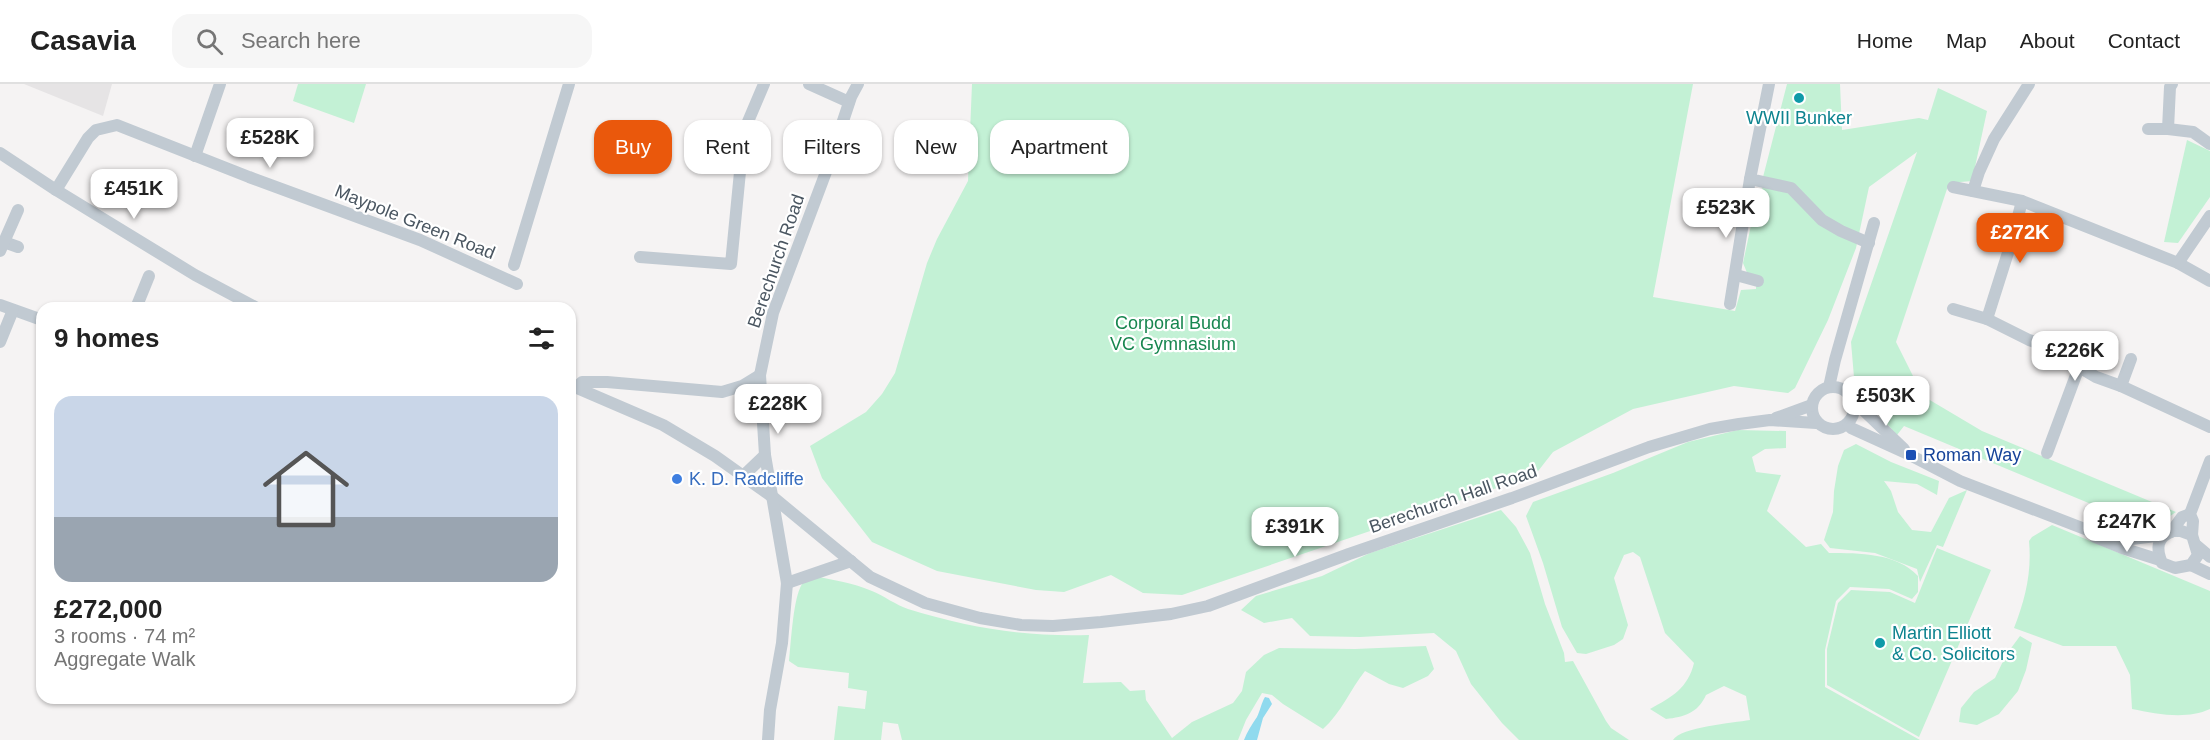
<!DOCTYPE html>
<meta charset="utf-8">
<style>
:root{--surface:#fff;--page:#f6f6f6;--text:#222;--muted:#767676;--line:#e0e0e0;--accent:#ea580c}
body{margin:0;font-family:Helvetica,sans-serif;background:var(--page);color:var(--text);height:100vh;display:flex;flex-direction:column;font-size:22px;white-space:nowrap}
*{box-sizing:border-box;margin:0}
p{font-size:20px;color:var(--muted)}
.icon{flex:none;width:33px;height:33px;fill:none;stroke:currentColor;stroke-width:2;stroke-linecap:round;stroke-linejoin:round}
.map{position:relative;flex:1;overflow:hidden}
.details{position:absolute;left:36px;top:218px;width:540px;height:402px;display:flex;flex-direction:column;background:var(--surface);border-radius:18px;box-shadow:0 2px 4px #0004}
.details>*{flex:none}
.hud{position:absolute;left:594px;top:36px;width:570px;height:54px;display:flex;gap:12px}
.price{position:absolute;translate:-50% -51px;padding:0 14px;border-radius:12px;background:#fff;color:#222;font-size:20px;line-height:39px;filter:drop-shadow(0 2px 3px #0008)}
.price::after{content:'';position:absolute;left:50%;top:36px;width:18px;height:14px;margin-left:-9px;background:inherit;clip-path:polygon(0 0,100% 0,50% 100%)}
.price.selected{background:var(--accent);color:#fff}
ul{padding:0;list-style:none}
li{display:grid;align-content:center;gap:12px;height:318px;padding:0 18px}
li+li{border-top:2px solid var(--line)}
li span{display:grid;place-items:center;height:186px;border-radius:18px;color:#555}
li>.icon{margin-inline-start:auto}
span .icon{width:108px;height:108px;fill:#fffc;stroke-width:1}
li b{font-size:26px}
h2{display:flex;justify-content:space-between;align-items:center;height:72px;padding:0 18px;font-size:26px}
.pill{padding:0 21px;border-radius:18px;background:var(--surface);box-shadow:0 2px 4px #0004;font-size:21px;line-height:54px}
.pill.selected{background:var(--accent);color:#fff}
header{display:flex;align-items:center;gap:36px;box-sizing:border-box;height:84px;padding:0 30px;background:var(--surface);border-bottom:2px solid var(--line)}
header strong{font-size:28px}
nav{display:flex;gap:33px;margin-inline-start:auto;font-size:21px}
.search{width:420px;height:54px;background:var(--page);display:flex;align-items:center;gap:15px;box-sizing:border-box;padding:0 21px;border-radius:18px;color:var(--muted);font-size:22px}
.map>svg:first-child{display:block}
</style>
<header>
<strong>Casavia</strong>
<div class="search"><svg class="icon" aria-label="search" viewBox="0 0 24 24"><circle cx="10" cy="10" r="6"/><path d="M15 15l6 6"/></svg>Search here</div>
<nav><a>Home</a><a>Map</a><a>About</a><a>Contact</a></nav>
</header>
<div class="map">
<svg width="2210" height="656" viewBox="0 0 2210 656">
<rect width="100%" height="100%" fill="#f5f3f3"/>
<!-- education -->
<path fill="#e6e4e5" d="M 24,0 L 112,0 L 103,32 Z"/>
<!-- green -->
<g fill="#c3f1d5">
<path d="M 298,0 L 366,0 L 354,39 L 293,17 Z"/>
<path d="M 972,0 L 1693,0 L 1653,213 L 1735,227 L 1741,206 L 1756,205 L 1756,195 L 1748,191 L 1743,179 L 1757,113 L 1762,110 L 1763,93 L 1787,0 L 1840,0 L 1842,46 L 1919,34 L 1928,36 L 1938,4 L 1987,27 L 1972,97 L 1949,99 L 1896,258 L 1923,312 L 1982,347 L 2176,428 L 2151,445 L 1904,342 L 1897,351 L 1855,305 L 1851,258 L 1917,68 L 1869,103 L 1856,164 L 1828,236 L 1795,304 L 1788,309 L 1734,302 L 1633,325 L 1553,368 L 1535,391 L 1182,511 L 1143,509 L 1111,491 L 1064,508 L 1036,506 L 937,487 L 872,458 L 822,394 L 810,362 L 866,328 L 882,310 L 895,289 L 927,179 L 937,155 L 968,97 Z"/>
<path d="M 2187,56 L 2210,67 L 2210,113 L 2178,159 L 2164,158 Z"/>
<path d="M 1738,346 L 1786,347 L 1786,364 L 1765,365 L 1752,373 L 1756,388 L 1781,391 L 1767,427 L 1806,463 L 1821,460 L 1829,469 C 1859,469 1897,469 1918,492 L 1918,508 L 1912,515 L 1889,505 L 1850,503 L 1836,517 L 1825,566 L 1825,603 L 1920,656 L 1673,656 C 1681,643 1733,639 1750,636 L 1746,612 L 1724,602 L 1706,611 C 1698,629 1684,633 1666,635 L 1650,625 C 1672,613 1688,604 1694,579 L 1665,549 L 1640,473 L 1633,468 L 1624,471 L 1614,494 L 1628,541 L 1623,555 L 1614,561 L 1586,570 L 1577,569 L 1562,543 L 1543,479 L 1526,432 L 1533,418 L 1613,389 L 1688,358 Z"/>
<path d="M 1856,360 L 1891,378 L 1939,397 L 1937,411 L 1917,400 L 1884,397 L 1891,407 L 1898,428 L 1912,446 L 1931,448 L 1949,414 L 1967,406 L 1943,463 L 1937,461 L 1920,498 L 1917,485 L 1875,469 L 1830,464 L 1824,456 L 1833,428 L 1834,407 L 1838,382 L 1844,366 Z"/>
<path d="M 1501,426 L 1516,443 L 1530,469 L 1545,520 L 1564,569 L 1565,578 L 1573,577 L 1606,637 L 1611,644 L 1629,656 L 1519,656 L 1502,639 L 1471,600 L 1456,567 L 1434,549 L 1360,553 L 1310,552 L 1292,534 L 1264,539 L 1241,526 L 1256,512 L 1322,492 L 1370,469 Z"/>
<path d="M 2052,441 L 2210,507 L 2210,625 C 2186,636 2157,630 2132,625 L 2130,591 L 2116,562 L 2063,562 L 2014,544 C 2025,516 2032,488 2029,457 L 2032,453 Z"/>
<path d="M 1937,464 L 1991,486 L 1919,653 L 1827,601 L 1827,565 L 1838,519 L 1851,506 L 1890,508 L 1915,519 Z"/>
<path d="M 814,492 C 834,496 853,499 872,507 C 884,512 896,521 908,525 C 970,544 1025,553 1089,551 L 1083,599 L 1121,598 L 1130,607 L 1145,606 L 1146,616 L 1172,654 L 1192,638 L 1233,619 L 1242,607 L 1246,588 L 1264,571 L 1279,564 L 1355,565 L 1426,562 L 1434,585 L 1428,592 L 1403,604 L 1389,600 L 1365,587 C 1350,606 1341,629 1323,645 L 1283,620 L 1272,611 L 1262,609 L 1246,636 L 1238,656 L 902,656 L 898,640 L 883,638 L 881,656 L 834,656 L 838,622 L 865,625 L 867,607 L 848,604 L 849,589 L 798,583 L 789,577 C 791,558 793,520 800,504 C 803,497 808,494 814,492 Z"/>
<path d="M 2020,552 L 2032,559 L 2026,586 L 2018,607 L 1999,630 L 1977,641 L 1959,638 L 1961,624 L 1974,608 L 1995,594 L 2006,571 Z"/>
</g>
<!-- water -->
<path fill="#90daee" d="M 1265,613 L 1269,614 L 1272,620 L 1263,634 L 1257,656 L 1244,656 C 1247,648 1252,640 1257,633 C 1260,627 1261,620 1265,613 Z"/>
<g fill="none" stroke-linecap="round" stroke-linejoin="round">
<!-- minor -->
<g stroke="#c1cad2" stroke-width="12">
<path d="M 809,0 L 849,18"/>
<path d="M 1769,0 L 1750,95 L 1791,104 L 1822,136 L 1841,147 L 1869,159"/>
<path d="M 2148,45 L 2168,45 L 2193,48 L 2210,60"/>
<path d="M 2168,45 L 2170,3 L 2172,0"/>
<path d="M 0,69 L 56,106 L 195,191 L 257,224"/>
<path d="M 195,72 L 220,0"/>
<path d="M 1953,103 L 2022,117 L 2178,179 L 2210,197"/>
<path d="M 56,106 L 88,54 L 96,46 L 117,41 L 249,93 L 420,156 L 517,200"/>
<path d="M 1973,107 L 1979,88 L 1994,55 L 2029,0"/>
<path d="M 4,158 L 18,163"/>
<path d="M 0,167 L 18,126"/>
<path d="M 640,173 L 731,180 L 744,47 L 764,0"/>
<path d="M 2178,179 L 2210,132"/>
<path d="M 514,181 L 569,0"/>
<path d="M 1736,191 L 1758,197"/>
<path d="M 1730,220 L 1750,95"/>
<path d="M 0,221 L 42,236"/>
<path d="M 136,224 L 149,192"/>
<path d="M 1953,225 L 1987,235 L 2029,256 L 2068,269 L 2079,283 L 2096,293 L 2121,302 L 2210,343"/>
<path d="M 1987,235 L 2012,156 L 2022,117"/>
<path d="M 0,258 L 13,226"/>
<path d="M 570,301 L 663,341 L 715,372 L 774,414 L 870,493 L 925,519 L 980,534 L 1021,541 L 1053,542 L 1101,538 L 1171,530 L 1208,522 L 1349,470 L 1512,414 L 1649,363 L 1710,345 L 1739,340 L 1770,336 L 1816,339"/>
<path d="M 2121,302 L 2131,275"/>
<path d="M 577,303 L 582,298 L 607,298 L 722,308 L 742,302 L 760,291"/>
<path d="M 1829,303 L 1835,276 L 1874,139"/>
<circle cx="1833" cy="324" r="21"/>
<path d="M 1853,319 L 1861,324 L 1904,365"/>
<path d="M 1776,334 L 1812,321"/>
<path d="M 1848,340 L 1851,344 L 1906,369 L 1960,397 L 2090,447 L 2132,455 L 2163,451"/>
<path d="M 2047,369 L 2079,283"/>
<path d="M 743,392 L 765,371"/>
<path d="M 2173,447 L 2181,447 L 2192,451 L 2198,471 L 2191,481 L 2175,484 L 2162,479 C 2156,465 2156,453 2173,447 Z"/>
<path d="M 2171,448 L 2182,433 L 2190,430"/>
<path d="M 2192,451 L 2193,437 L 2190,430 L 2210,377"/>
<path d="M 2095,453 L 2122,464 L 2160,476"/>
<path d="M 2196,461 L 2210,473"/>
<path d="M 2191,481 L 2210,490"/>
<path d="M 787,499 L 851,477"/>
<path d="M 768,656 L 770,626 L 782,559 L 787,499 L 765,371 L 760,291 L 773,229 L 826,88 L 851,13 L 858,0"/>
</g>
</g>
<!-- markers -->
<g fill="#0f9aa8" stroke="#fff" stroke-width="2">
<circle cx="1799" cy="14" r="6"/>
<circle cx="1880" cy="559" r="6"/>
</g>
<rect fill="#1a4fb4" stroke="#fff" stroke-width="2" x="1905" y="365" width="12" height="12" rx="3"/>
<circle fill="#3f7fe0" stroke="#fff" stroke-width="2" cx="677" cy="395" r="6"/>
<g text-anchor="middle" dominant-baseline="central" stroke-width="4.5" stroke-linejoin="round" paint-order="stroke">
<!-- culture labels -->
<g font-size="18" fill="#0d838f" stroke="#fff">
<text x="1799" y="34">WWII Bunker</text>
<text x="1892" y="549" text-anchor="start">Martin Elliott<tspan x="1892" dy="21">&amp; Co. Solicitors</tspan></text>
</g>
<!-- street labels -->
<g font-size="18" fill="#4a5661" stroke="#fff">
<text transform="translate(415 138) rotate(22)">Maypole Green Road</text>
<text transform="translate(776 177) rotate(-71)">Berechurch Road</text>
<text transform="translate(1453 415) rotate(-19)">Berechurch Hall Road</text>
</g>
<!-- park labels -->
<g font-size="18" fill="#17864f" stroke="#fff">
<text x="1173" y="239">Corporal Budd<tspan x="1173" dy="21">VC Gymnasium</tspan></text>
</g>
<!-- transit labels -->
<g font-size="18" fill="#164399" stroke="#fff" text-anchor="start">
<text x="1923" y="371">Roman Way</text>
</g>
<!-- shop labels -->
<g font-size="18" fill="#366cbe" stroke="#fff" text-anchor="start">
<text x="689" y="395">K. D. Radcliffe</text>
</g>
</g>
</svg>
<b class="price" style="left:270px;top:85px">£528K</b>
<b class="price" style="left:134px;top:136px">£451K</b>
<b class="price" style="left:1726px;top:155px">£523K</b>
<b class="price selected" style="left:2020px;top:180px">£272K</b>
<b class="price" style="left:2075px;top:298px">£226K</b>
<b class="price" style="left:1886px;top:343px">£503K</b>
<b class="price" style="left:778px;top:351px">£228K</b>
<b class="price" style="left:2127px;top:469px">£247K</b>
<b class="price" style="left:1295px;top:474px">£391K</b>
<div class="hud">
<a class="pill selected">Buy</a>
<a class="pill">Rent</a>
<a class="pill">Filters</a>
<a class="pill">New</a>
<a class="pill">Apartment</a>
</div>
<section class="details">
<h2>9 homes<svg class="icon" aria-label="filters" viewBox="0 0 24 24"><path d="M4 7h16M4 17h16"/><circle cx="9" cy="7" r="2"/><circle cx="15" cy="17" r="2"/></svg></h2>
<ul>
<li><span style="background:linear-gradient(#c9d6e8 65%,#9aa5b1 0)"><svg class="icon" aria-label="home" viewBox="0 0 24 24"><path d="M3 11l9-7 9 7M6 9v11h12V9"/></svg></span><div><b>£272,000</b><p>3 rooms · 74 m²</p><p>Aggregate Walk</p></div></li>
</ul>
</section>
</div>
